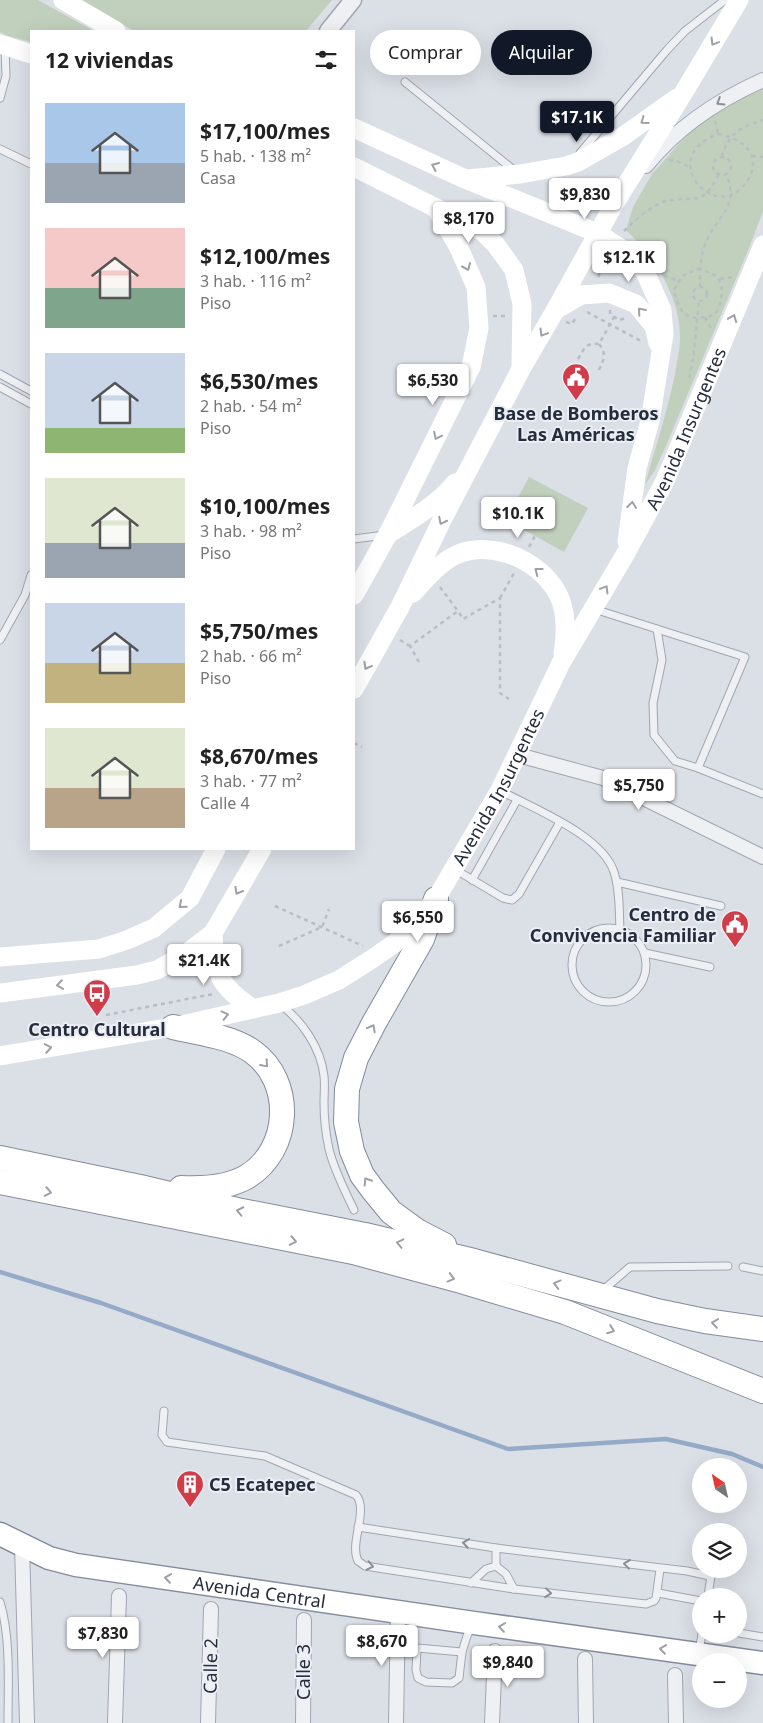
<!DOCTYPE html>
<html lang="es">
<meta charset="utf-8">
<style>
:root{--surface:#fff;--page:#f6f6f6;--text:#222;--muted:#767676;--accent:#111827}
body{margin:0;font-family:"Noto Sans",sans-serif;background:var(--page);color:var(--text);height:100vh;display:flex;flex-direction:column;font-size:19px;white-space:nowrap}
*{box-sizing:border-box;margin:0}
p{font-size:16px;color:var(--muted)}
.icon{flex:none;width:28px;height:28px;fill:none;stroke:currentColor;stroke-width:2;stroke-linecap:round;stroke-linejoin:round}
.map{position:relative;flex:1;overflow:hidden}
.panel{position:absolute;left:30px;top:30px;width:325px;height:820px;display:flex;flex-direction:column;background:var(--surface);border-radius:0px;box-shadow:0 5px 20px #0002}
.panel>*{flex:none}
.guide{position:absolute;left:370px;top:30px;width:318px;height:45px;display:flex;gap:10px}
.needle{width:32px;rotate:326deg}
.fabs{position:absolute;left:692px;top:1458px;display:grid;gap:10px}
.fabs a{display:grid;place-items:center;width:55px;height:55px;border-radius:50%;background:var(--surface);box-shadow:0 5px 20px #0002;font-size:25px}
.price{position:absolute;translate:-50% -42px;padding:0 11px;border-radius:5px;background:#fff;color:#222;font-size:16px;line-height:32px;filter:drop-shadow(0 1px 2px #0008)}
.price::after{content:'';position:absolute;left:50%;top:30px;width:15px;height:11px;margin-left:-8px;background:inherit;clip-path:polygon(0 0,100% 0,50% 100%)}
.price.current{background:var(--accent);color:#fff}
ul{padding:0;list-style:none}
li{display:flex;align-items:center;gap:15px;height:125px;padding:0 15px}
li span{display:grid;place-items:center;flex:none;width:140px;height:100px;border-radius:0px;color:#555}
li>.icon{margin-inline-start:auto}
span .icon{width:60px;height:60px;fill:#fffc;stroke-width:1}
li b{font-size:21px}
h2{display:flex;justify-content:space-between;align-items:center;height:60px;padding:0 15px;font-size:21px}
.chip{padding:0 18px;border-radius:22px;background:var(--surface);box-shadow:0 5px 20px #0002;font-size:18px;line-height:45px}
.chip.current{background:var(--accent);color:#fff}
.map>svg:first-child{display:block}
</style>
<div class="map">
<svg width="763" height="1723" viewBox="0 0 763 1723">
<rect width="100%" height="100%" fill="#dbdfe6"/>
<!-- green -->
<g fill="#c0d0bc">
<path d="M 0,0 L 38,0 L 94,31 L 31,31 L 31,42 L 8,36 L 0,32 Z"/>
<path d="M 82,0 L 332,0 L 306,31 L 134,31 Z"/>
<path d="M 763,89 L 763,211 L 749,248 L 668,441 L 655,470 L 645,485 C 656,445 670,404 677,363 C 678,356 680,348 680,340 C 681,297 655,258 626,230 L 633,207 L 652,174 L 686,136 L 702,122 L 744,97 Z"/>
<path d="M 529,477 L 588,508 L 564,552 L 506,520 Z"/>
</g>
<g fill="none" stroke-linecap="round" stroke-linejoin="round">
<!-- stream -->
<path stroke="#95aac7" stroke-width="4.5" d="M 0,1272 L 101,1303 L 508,1449 L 666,1439 L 732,1454 L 763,1467"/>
<!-- service casing -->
<g stroke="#a1a6b0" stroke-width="9">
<g id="service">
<path d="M 405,82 L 515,171"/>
<path d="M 0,98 L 6,76 L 5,47"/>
<path d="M 0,149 L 31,164"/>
<path d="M 580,153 L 667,50 L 685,31 L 725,0"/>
<path d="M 0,374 L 31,391"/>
<path d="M 0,387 L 31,404"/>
<path d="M 354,539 L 385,535"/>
<path d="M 594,609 L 745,657 L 698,768 L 763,794"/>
<path d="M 657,629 L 662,660 L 653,703 L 654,735 L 675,761 L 698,768"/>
<path d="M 0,640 L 25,595 L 31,575"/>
<path d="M 501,791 C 534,809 602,835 614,872 C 620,890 619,910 620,929"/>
<path d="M 456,870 L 503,898 L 512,900 L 519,894 L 560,822"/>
<path d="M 472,880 L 517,800"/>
<path d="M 617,882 L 721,906"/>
<circle cx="609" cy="965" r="37"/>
<path d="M 645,953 L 710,967"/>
<path d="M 281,1005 C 302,1021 321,1048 324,1076 C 325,1085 324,1094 324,1103 C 324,1117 326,1135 329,1149 C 334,1170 345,1191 354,1210"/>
<path d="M 743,1267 L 763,1271"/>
<path d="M 602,1291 L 630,1267 L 728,1266"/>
<path d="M 164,1411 L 162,1435 L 167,1442 L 265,1456 L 356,1495 C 369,1510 349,1543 358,1561 L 365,1566 L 514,1589 L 646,1604 L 654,1601 L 656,1598 L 660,1569"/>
<path d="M 358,1527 L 496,1548 L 687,1571 L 710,1576"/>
<path d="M 496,1566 L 496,1548"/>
<path d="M 471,1583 L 486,1569 L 496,1566 L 506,1574 L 514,1589"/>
<path d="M 658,1593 L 701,1601"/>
<path d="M 708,1596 L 712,1569"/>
<path d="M 0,1602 C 11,1637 8,1686 8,1723"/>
<path d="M 739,1633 L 763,1637"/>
<path d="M 397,1645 L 417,1648 L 462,1652"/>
<path d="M 417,1648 L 416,1670 L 418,1678 L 426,1682 L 452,1683 L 459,1678 L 462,1652 L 467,1636 L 472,1625"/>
<path d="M 699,1651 L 702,1634"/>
</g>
</g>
<!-- minor casing -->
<g stroke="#a1a6b0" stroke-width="16">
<g id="minor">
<path d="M 646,166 C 677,127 718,100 763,80"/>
<path d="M 518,755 L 603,778 L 763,857"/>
<path d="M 22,1546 L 27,1723"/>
<path d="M 585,1659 L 586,1723"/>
<path d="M 675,1675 L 676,1723"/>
<path d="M 115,1723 L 119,1596"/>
<path d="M 208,1723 L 211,1609"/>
<path d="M 303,1723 L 304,1620"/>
<path d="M 396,1723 L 398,1611"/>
<path d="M 492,1723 L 495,1651"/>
</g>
</g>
<!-- tertiary casing -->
<g stroke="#a1a6b0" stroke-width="19">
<path id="tertiary" d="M 328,31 L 353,0"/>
</g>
<!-- trunk casing -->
<g stroke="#838b9d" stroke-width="25">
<g id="trunk">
<path id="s2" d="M 0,1534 L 49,1558 L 76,1565 L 474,1623 L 763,1663"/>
</g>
</g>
<!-- motorway casing -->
<g stroke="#838b9d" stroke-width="26">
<g id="motorway">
<path d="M 436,899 L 422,939 L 374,1023 L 356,1058 L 347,1089 L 346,1122 L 352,1151 L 362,1175 L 373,1190 L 391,1212 L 417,1231 L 444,1245"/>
<path d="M 173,1027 C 198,1033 231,1036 253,1052 C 294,1082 291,1149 248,1176 C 229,1188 203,1189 181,1188"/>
<path d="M 0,1158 L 140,1187 L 237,1210 L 365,1235 L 474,1261 L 657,1311 L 705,1321 L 763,1329"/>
<path d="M 0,1182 L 353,1252 L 461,1281 L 565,1312 L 763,1391"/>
</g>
</g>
<!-- path -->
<g stroke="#babdc4" stroke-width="2.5" stroke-dasharray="4 4" stroke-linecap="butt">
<path d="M 715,121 L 718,134"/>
<path d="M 718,134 C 741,138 762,153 749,178 C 721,230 652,159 718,134 Z"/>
<path d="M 752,156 L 763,157"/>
<circle cx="722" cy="166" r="9"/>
<path d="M 722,157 C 728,133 741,127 763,120"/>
<path d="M 669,160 L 677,161 L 691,168"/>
<path d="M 577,179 L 592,210"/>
<path d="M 624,231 C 633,222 653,204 666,201 C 693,195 703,208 718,175"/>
<path d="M 697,269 C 718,273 724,280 721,300 C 720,305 719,311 714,314 C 711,317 704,317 699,318 C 682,319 677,305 674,290 L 682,276 Z"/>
<path d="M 664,276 L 679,281"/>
<path d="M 598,277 L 607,259"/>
<path d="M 720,279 L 733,277"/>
<path d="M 700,287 C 700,270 700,253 708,238 C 721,211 738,209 727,175"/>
<circle cx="700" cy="294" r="7"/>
<path d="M 610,310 L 610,314 L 619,320 L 626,318"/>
<path d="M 587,312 L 641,341"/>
<path d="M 493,316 L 505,316"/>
<path d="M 705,317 L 711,329"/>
<path d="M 566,322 L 572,324 L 575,319"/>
<path d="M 578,359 C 584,349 586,342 599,344 L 614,317"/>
<path d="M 599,370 C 604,359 607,354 599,344"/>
<path d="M 689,378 L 693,360 L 699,301"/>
<path d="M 529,547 L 535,536"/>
<path d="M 440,587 L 458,611"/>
<path d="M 500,598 L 514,573"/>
<path d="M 400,640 L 410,646"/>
<path d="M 419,662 L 410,646 L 458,611 L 463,619 L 500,598 L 500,693 L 509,699"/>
<path d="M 354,743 L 362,747"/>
<path d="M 275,906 L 363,946"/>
<path d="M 279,946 L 322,927 L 329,909"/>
<path d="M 106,1015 L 213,994"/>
</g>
<!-- service -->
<use href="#service" stroke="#eef0f4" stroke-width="7"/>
<!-- minor -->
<use href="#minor" stroke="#eef0f4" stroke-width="14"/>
<!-- tertiary -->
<use href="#tertiary" stroke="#eef0f4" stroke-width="16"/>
<!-- secondary -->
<g stroke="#fff" stroke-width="19">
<path d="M 63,0 L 116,31"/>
<path d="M 0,44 L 31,54"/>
<path d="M 354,128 L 465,179 L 597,233 L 628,253 L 645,272 L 662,310 L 664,334 L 650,421 L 637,468 L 627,542"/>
<path d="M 354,167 L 482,231 L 496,245 L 514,270 L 522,304 L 521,366"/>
<path d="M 468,179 L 520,174 L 566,166 L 578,162 L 622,137 L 677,98"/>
<path d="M 557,309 L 581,295 L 609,293 L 636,304 L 654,326 L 658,343"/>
<path d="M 388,534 C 412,519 437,505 455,483"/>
<path d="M 413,593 C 426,579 439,563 456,555 C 494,538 547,563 561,601 C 567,619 566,636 563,654"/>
<path d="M 354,595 L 388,534 L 471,367 L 479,328 L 476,287 L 459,248 L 436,208"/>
<path d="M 354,689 L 400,607 L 441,522 L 521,369 L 556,309 L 613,206 L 684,92 L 739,0"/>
<path d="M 213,933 C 214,973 219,986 252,1008"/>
<path d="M 0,957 L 99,949 L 127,940 L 154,928 L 190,898 L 216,849"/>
<path d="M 0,993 L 137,975 L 157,970 L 187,953 L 213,933 L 262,849"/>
<path id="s1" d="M 0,1056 L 173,1027 L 279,1003 L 304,995 L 339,980 L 372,959 L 395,943 L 415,922 L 436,899 L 500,790 L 561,663 L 626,553 L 665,481 L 763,245"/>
</g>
<!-- trunk -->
<use href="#trunk" stroke="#fff" stroke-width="22"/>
<!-- motorway -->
<use href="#motorway" stroke="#fff" stroke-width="24"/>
</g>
<!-- one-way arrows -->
<defs><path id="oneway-chevron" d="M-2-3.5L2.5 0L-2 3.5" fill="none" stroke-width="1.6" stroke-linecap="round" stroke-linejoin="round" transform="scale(1.25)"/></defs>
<g stroke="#9da0a7">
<use href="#oneway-chevron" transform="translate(714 42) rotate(121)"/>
<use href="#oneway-chevron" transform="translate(644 121) rotate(144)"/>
<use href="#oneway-chevron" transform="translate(435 166) rotate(-156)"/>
<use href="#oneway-chevron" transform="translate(467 267) rotate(66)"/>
<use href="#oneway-chevron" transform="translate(641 311) rotate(-131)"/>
<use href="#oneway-chevron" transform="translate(733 318) rotate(-68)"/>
<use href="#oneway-chevron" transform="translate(543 333) rotate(121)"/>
<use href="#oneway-chevron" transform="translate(437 436) rotate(116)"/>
<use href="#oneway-chevron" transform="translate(632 505) rotate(-83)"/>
<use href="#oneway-chevron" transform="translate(442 521) rotate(117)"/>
<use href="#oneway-chevron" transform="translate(538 571) rotate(-142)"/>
<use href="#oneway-chevron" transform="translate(605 589) rotate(-59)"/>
<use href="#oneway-chevron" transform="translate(367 666) rotate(119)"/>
<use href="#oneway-chevron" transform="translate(238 891) rotate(120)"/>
<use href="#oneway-chevron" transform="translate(182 905) rotate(140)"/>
<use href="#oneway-chevron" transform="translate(60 985) rotate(172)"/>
<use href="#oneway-chevron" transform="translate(225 1015) rotate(-13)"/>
<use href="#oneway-chevron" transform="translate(372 1028) rotate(-62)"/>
<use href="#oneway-chevron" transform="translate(48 1048) rotate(-10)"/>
<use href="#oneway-chevron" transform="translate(265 1064) rotate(49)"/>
<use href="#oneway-chevron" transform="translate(367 1181) rotate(-123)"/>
<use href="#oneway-chevron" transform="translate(48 1192) rotate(11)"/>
<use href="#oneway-chevron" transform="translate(240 1211) rotate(-168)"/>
<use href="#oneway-chevron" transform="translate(293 1241) rotate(11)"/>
<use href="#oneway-chevron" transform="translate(400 1243) rotate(-167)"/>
<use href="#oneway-chevron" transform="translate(451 1278) rotate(15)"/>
<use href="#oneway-chevron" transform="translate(557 1284) rotate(-165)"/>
<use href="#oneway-chevron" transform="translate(715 1323) rotate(-172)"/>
<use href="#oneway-chevron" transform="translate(611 1330) rotate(21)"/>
<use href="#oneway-chevron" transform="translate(168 1578) rotate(-172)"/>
<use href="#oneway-chevron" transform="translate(502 1627) rotate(-172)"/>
<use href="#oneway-chevron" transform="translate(663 1649) rotate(-172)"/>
</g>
<g stroke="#8a8e98">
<use href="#oneway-chevron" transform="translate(720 102) rotate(148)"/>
<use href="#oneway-chevron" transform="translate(466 1543) rotate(-171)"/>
<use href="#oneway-chevron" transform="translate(627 1564) rotate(-173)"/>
<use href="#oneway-chevron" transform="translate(370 1566) rotate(12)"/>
<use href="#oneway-chevron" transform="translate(548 1593) rotate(6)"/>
</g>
<!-- icons -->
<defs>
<g id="civic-pin" transform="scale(1.4375)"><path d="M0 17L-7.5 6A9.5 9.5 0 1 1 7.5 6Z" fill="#d03c49" stroke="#ebeef4"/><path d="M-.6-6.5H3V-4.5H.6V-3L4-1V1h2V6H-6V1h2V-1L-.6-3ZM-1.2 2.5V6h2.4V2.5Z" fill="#fff"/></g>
<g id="bus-pin" transform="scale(1.4375)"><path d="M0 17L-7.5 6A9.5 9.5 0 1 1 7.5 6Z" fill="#d03c49" stroke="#ebeef4"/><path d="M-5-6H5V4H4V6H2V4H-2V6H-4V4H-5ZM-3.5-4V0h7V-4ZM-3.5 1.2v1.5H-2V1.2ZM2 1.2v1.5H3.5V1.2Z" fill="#fff"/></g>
<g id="building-pin" transform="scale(1.4375)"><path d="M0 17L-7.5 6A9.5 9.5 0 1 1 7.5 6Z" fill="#d03c49" stroke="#ebeef4"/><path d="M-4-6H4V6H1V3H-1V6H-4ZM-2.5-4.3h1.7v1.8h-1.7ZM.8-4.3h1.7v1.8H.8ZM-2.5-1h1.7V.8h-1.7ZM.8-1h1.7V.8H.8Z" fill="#fff"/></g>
</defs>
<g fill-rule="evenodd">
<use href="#civic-pin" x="576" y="377"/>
<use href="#civic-pin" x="735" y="924"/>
<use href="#bus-pin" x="97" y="993"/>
<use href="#building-pin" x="190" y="1484"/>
</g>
<g text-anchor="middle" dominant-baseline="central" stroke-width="4" stroke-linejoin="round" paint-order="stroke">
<!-- poi labels -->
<g font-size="18" font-weight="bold" fill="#252c3c" stroke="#ebeef4">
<text x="576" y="413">Base de Bomberos<tspan x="576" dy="21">Las Américas</tspan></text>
<text x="716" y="914" text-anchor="end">Centro de<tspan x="716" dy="21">Convivencia Familiar</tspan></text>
<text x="97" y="1029">Centro Cultural</text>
<text x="209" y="1484" text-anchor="start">C5 Ecatepec</text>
</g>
<!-- street labels -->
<g font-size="18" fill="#252c3c" stroke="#ebeef4">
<text stroke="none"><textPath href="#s1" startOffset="1009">Avenida Insurgentes</textPath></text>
<text stroke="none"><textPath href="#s1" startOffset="604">Avenida Insurgentes</textPath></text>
<text stroke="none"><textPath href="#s2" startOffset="268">Avenida Central</textPath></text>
<text transform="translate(210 1666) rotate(-89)">Calle 2</text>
<text transform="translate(303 1672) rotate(-90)">Calle 3</text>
</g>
</g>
</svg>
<div class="fabs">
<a><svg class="needle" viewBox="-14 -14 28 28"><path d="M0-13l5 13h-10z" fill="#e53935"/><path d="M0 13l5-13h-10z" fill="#767676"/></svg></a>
<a><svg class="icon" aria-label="layers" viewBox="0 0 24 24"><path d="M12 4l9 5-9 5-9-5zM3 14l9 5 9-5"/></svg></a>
<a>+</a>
<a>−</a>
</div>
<b class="price current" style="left:577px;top:143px">$17.1K</b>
<b class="price" style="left:585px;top:220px">$9,830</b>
<b class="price" style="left:469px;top:244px">$8,170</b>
<b class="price" style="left:629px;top:283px">$12.1K</b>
<b class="price" style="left:433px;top:406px">$6,530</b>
<b class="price" style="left:518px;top:539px">$10.1K</b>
<b class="price" style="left:639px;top:811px">$5,750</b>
<b class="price" style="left:418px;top:943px">$6,550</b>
<b class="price" style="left:204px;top:986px">$21.4K</b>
<b class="price" style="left:103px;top:1659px">$7,830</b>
<b class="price" style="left:382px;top:1667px">$8,670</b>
<b class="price" style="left:508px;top:1688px">$9,840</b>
<div class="guide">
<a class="chip">Comprar</a>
<a class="chip current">Alquilar</a>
</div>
<section class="panel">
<h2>12 viviendas<svg class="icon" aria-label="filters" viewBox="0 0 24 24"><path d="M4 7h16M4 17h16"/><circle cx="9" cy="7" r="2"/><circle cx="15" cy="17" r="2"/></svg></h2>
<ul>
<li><span style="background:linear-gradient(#a9c7e8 60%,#9aa5b1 0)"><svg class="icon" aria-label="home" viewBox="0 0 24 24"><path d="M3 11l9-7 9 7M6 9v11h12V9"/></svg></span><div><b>$17,100/mes</b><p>5 hab. · 138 m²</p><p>Casa</p></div></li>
<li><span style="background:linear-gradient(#f6c9c9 60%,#7fa58c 0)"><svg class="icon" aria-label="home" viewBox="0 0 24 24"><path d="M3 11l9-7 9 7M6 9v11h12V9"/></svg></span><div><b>$12,100/mes</b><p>3 hab. · 116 m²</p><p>Piso</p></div></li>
<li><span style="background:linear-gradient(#c9d6e8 75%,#8fb573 0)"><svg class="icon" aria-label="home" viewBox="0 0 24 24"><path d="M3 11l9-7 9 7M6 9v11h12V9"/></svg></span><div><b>$6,530/mes</b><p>2 hab. · 54 m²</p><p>Piso</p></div></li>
<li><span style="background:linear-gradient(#dfe7d0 65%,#9aa5b1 0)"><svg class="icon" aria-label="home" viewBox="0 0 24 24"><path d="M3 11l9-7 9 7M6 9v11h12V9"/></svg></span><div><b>$10,100/mes</b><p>3 hab. · 98 m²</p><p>Piso</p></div></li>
<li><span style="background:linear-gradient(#c9d6e8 60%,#c2b280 0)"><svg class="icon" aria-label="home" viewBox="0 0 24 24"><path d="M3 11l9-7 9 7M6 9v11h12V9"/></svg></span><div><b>$5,750/mes</b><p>2 hab. · 66 m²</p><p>Piso</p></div></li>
<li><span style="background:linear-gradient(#dfe7d0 60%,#b9a48a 0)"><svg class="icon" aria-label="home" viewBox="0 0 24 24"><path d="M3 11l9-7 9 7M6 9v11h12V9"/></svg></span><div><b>$8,670/mes</b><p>3 hab. · 77 m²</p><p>Calle 4</p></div></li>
</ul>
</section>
</div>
